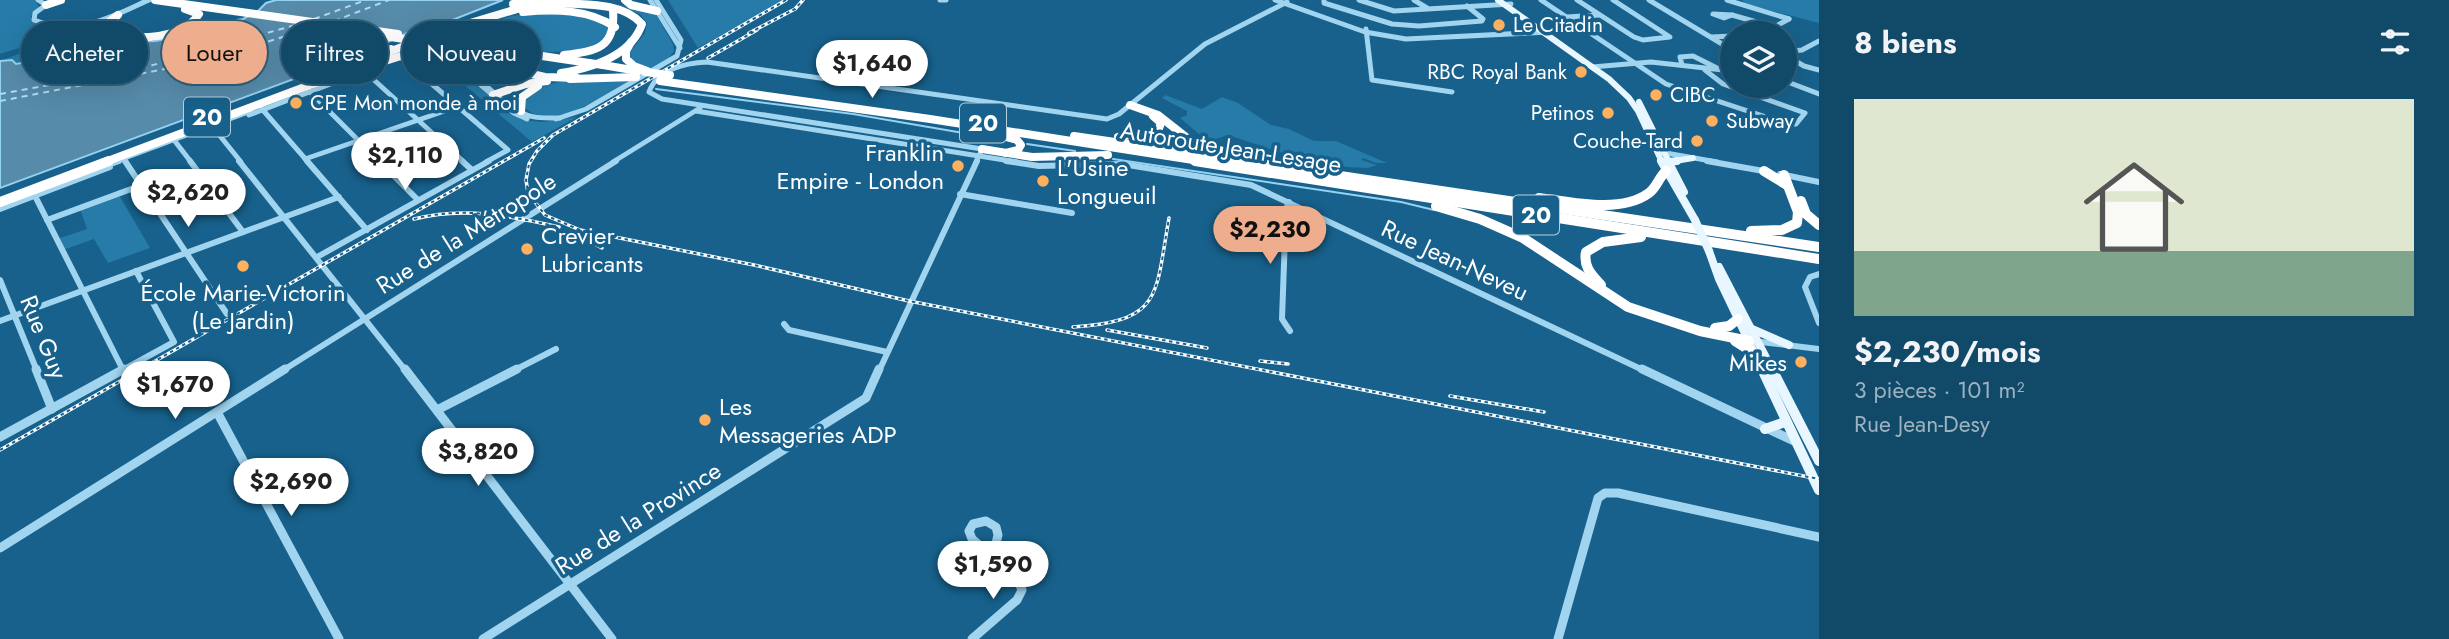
<!DOCTYPE html>
<html lang="fr">
<meta charset="utf-8">
<style>
:root{--surface:#114969;--page:#1a506f;--text:#f1f3f6;--muted:#9cb2c0;--line:#30617d;--accent:#eead8d}
body{margin:0;font-family:Jost,sans-serif;background:var(--page);color:var(--text);height:100vh;display:flex;flex-direction:column;font-size:26px;white-space:nowrap}
*{box-sizing:border-box;margin:0}
p{font-size:23px;color:var(--muted)}
.icon{flex:none;width:38px;height:38px;fill:none;stroke:currentColor;stroke-width:2;stroke-linecap:round;stroke-linejoin:round}
.map{position:relative;flex:1;overflow:hidden}
.side{display:flex;flex-direction:column;background:var(--surface);width:630px}
.side>*{flex:none}
.guide{position:absolute;left:21px;top:21px;width:665px;height:63px;display:flex;gap:14px}
.buttons{position:absolute;left:1720px;top:21px;display:grid;gap:14px}
.buttons a{display:grid;place-items:center;width:77px;height:77px;border-radius:50%;background:var(--surface);box-shadow:0 7px 28px #0002,0 0 0 2px var(--line);font-size:35px}
.price{position:absolute;translate:-50% -60px;padding:0 16px;border-radius:24px;background:#fff;color:#222;font-size:23px;line-height:46px;filter:drop-shadow(0 2px 4px #0008)}
.price::after{content:'';position:absolute;left:50%;top:42px;width:21px;height:16px;margin-left:-10px;background:inherit;clip-path:polygon(0 0,100% 0,50% 100%)}
.price.selected{background:var(--accent);color:#111}
ul{padding:0;list-style:none}
li{display:grid;align-content:center;gap:14px;height:371px;padding:0 35px}
li span{display:grid;place-items:center;height:217px;border-radius:0px;color:#555}
li>.icon{margin-inline-start:auto}
span .icon{width:126px;height:126px;fill:#fffc;stroke-width:1}
li b{font-size:30px}
h2{display:flex;justify-content:space-between;align-items:center;height:84px;padding:0 35px;font-size:30px}
.tag{padding:0 24px;border-radius:32px;background:var(--surface);box-shadow:0 7px 28px #0002,0 0 0 2px var(--line);font-size:24px;line-height:63px}
.tag.selected{background:var(--accent);color:#111}
main{display:flex;flex:1;min-height:0}
.map>svg:first-child{display:block}
</style>
<main>
<div class="map">
<svg width="1819" height="639" viewBox="0 0 1819 639">
<rect width="100%" height="100%" fill="#17618c"/>
<!-- green -->
<g fill="#267ba8">
<path d="M 0,0 L 35,0 L 39,7 L 31,16 L 32,20 L 72,31 L 0,54 Z"/>
<path d="M 668,0 L 784,0 L 698,48 Z"/>
<path d="M 1742,0 L 1819,0 L 1819,23 L 1745,4 Z"/>
<path d="M 617,4 L 656,15 L 673,44 L 674,51 L 669,58 L 650,69 L 631,59 L 630,52 L 645,33 L 647,23 L 640,14 Z"/>
<path d="M 536,12 C 557,12 594,12 609,29 L 605,40 C 557,65 491,44 438,37 L 512,16 Z"/>
<path d="M 94,36 L 123,42 C 93,59 50,58 16,64 L 14,61 L 0,61 L 48,43 Z"/>
<path d="M 421,58 L 444,61 L 522,120 L 543,122 L 577,117 L 532,142 L 438,63 L 420,68 L 413,61 Z"/>
<path d="M 462,61 L 513,76 L 516,79 C 501,96 473,71 462,61 Z"/>
<path d="M 592,78 L 630,80 C 606,94 552,133 525,108 L 525,100 C 545,80 565,81 592,78 Z"/>
<path d="M 1165,95 L 1202,109 L 1222,97 L 1238,103 L 1271,125 L 1289,129 L 1314,141 L 1336,141 L 1387,163 L 1376,163 L 1363,158 L 1361,160 L 1377,165 L 1368,168 L 1346,167 L 1335,162 L 1298,158 L 1228,135 L 1213,140 L 1204,138 L 1180,118 L 1187,115 L 1187,111 L 1162,98 Z"/>
<path d="M 119,195 L 150,248 L 108,263 L 94,239 L 63,250 L 57,239 L 87,229 L 80,209 Z"/>
</g>
<!-- water -->
<path fill="#568ba9" stroke="#93d2f2" stroke-width="2" d="M 276,0 L 503,0 L 427,30 L 407,33 L 364,53 L 0,188 L 0,61 L 12,60 L 16,64 L 68,55 L 86,55 L 123,42 L 156,41 L 174,37 L 209,20 L 230,21 L 243,19 L 258,11 L 266,3 Z"/>
<g fill="none" stroke-linecap="round" stroke-linejoin="round">
<!-- stream -->
<g stroke="#93d2f2" stroke-width="2">
<path d="M 656,89 L 853,114 L 1004,140"/>
<path d="M 1027,144 L 1075,151"/>
<path d="M 1113,159 L 1401,202 L 1434,210"/>
</g>
<!-- ferry -->
<g stroke="#acddf6" stroke-width="2" stroke-dasharray="6 5" stroke-linecap="butt">
<path d="M 314,19 L 366,0"/>
<path d="M 334,21 L 389,0"/>
<path d="M 0,94 L 146,67 L 299,24"/>
<path d="M 0,101 L 201,62 L 319,26"/>
</g>
<!-- minor-far2 -->
<g stroke="#a1d4ef" stroke-width="5">
<path d="M 38,0 L 46,5 L 35,13 L 34,20 C 72,35 107,20 142,3"/>
<path d="M 650,0 L 680,48"/>
<path d="M 940,0 L 946,0"/>
<path d="M 1275,0 L 1365,32 L 1406,39 L 1549,32"/>
<path d="M 1324,0 L 1324,3 L 1392,24 L 1419,26 L 1482,21 L 1483,19 L 1467,6"/>
<path d="M 1359,0 L 1394,11 L 1511,4"/>
<path d="M 1414,0 L 1427,8"/>
<path d="M 1541,0 L 1666,84 L 1787,124 L 1796,124 L 1805,113 L 1723,84 L 1705,70"/>
<path d="M 1577,0 L 1634,37 L 1643,40 L 1670,37 L 1613,0"/>
<path d="M 1649,0 L 1732,50"/>
<path d="M 1727,0 L 1789,19"/>
<path d="M 1713,14 L 1732,15 L 1724,18 Z"/>
<path d="M 1732,15 L 1774,27"/>
<path d="M 1567,17 L 1599,15"/>
<path d="M 1366,29 L 1372,80 L 1452,92"/>
<path d="M 1763,33 L 1789,19"/>
<path d="M 1712,37 L 1732,36"/>
<path d="M 1785,52 L 1802,50 L 1819,41"/>
<path d="M 1785,55 L 1804,66 L 1819,70"/>
<path d="M 436,56 C 480,69 492,100 527,115 C 537,119 549,118 560,118"/>
<path d="M 402,58 L 508,150 L 486,162"/>
<path d="M 456,64 L 514,113 L 527,119"/>
<path d="M 1682,65 L 1680,57 L 1693,56 L 1719,69"/>
<path d="M 1592,67 L 1651,62 L 1732,71"/>
<path d="M 362,69 L 464,162"/>
<path d="M 1785,81 L 1819,94"/>
<path d="M 308,90 L 380,162"/>
<path d="M 262,109 L 308,162"/>
<path d="M 696,111 L 1017,162"/>
<path d="M 249,115 L 362,72"/>
<path d="M 556,119 L 586,109 L 677,56 L 681,40 L 656,0"/>
<path d="M 212,126 L 241,162"/>
<path d="M 174,140 L 191,162"/>
<path d="M 1660,152 L 1717,162"/>
<path d="M 124,159 L 126,162"/>
<path d="M 305,159 L 459,106"/>
<path d="M 114,162 L 251,111"/>
<path d="M 613,162 L 700,108"/>
<path d="M 976,162 L 982,149 L 662,99 L 649,92 C 657,69 686,63 707,62 L 1107,119 L 1119,114 L 1205,44 L 1287,2"/>
</g>
<!-- minor-far1 -->
<g stroke="#a1d4ef" stroke-width="6">
<path d="M 125,161 L 227,314"/>
<path d="M 190,161 L 243,232"/>
<path d="M 239,161 L 406,371"/>
<path d="M 307,161 L 367,230"/>
<path d="M 379,161 L 418,200"/>
<path d="M 462,161 L 472,170"/>
<path d="M 1006,161 L 1039,166 L 1122,164 L 1251,185 L 1645,371"/>
<path d="M 1707,161 L 1769,172"/>
<path d="M 105,166 L 119,161"/>
<path d="M 1780,174 L 1819,182"/>
<path d="M 34,194 L 123,370"/>
<path d="M 960,194 L 1072,213"/>
<path d="M 1289,202 L 1286,209 L 1282,319 L 1290,331"/>
<path d="M 0,209 L 110,167"/>
<path d="M 47,220 L 142,185"/>
<path d="M 317,257 L 489,161"/>
<path d="M 1819,274 L 1810,277 L 1805,287 L 1819,323"/>
<path d="M 0,280 L 37,371"/>
<path d="M 0,321 L 339,197"/>
<path d="M 784,324 L 789,330 L 887,352"/>
<path d="M 1753,341 L 1819,349"/>
<path d="M 121,371 L 174,342 L 136,271"/>
<path d="M 282,371 L 616,161"/>
<path d="M 513,371 L 556,349"/>
<path d="M 879,371 L 977,161"/>
</g>
<!-- minor -->
<g stroke="#a1d4ef" stroke-width="9">
<path d="M 36,369 L 52,409"/>
<path d="M 405,369 L 612,639"/>
<path d="M 1642,369 L 1796,442"/>
<path d="M 437,410 L 517,369"/>
<path d="M 217,412 L 339,639"/>
<path d="M 0,437 L 124,369"/>
<path d="M 0,548 L 285,369"/>
<path d="M 483,639 L 866,398 L 879,369"/>
<path d="M 972,639 L 1017,600 L 1022,590 L 1017,578 L 972,539 L 969,531 L 973,524 L 986,521 L 996,527 L 998,535 L 994,551 L 1000,563"/>
<path d="M 1558,639 L 1598,498 L 1605,493 L 1618,493 L 1819,537"/>
</g>
<!-- major-far2 -->
<g stroke="#e8f6ff" stroke-width="6">
<path d="M 1498,0 L 1609,79 L 1629,98 L 1638,111 L 1662,162"/>
<path d="M 1639,102 L 1669,162"/>
<path d="M 1669,162 L 1693,158"/>
</g>
<!-- major-far1 -->
<g stroke="#e8f6ff" stroke-width="8">
<path d="M 1661,161 L 1695,220"/>
<path d="M 1668,161 L 1684,192"/>
<path d="M 1669,162 L 1677,161"/>
<path d="M 1709,251 L 1719,279 L 1763,371"/>
<path d="M 1719,267 L 1773,371"/>
<path d="M 1752,329 L 1789,345"/>
</g>
<!-- major -->
<g stroke="#e8f6ff" stroke-width="10">
<path d="M 1762,369 L 1819,490"/>
<path d="M 1772,369 L 1819,461"/>
<path d="M 1765,429 L 1785,422"/>
</g>
<!-- highway-far1 -->
<g stroke="#fff" stroke-width="8">
<path d="M 155,0 L 398,34"/>
<path d="M 625,0 L 631,5 L 657,11"/>
<path d="M 554,3 C 582,5 622,1 642,24 C 631,56 591,68 561,73"/>
<path d="M 46,5 L 61,0"/>
<path d="M 523,12 C 554,9 588,9 615,27"/>
<path d="M 66,26 C 102,36 175,50 199,14 L 185,9"/>
<path d="M 108,34 L 105,25 L 118,15"/>
<path d="M 435,40 L 589,63"/>
<path d="M 631,42 L 626,51 L 626,59 L 634,66 L 647,71"/>
<path d="M 454,47 L 498,60"/>
<path d="M 386,53 L 450,29 L 534,4"/>
<path d="M 564,55 C 597,51 616,48 613,10"/>
<path d="M 347,65 L 391,49"/>
<path d="M 603,65 L 638,71"/>
<path d="M 570,79 L 636,77"/>
<path d="M 660,81 L 930,119 L 1206,162"/>
<path d="M 493,95 L 526,84 L 547,81"/>
<path d="M 1130,105 L 1158,115 L 1191,141 L 1223,151"/>
<path d="M 521,111 L 522,97 L 538,86"/>
<path d="M 1074,136 L 1251,162"/>
<path d="M 1006,137 L 1017,140 L 1021,145 L 1018,150 L 1006,153"/>
<path d="M 1118,137 L 1158,131 L 1161,123 L 1153,116"/>
<path d="M 982,149 L 1032,157 L 1108,155"/>
<path d="M 105,162 L 310,85 L 404,55 L 439,53 L 545,77 L 577,78"/>
</g>
<!-- highway -->
<g stroke="#fff" stroke-width="10">
<path d="M 1195,161 L 1819,259"/>
<path d="M 1240,161 L 1819,247"/>
<path d="M 1764,171 L 1787,185"/>
<path d="M 1539,198 C 1571,202 1620,214 1649,193 C 1657,187 1659,177 1666,171"/>
<path d="M 1801,201 L 1806,214 L 1819,225"/>
<path d="M 0,202 L 109,161"/>
<path d="M 1436,206 L 1480,219 L 1523,238 L 1628,307 L 1700,331 L 1749,341"/>
<path d="M 1751,231 L 1782,230 L 1797,223 L 1798,212 L 1784,175"/>
<path d="M 1601,285 C 1592,275 1583,267 1586,252 L 1603,242 L 1641,237"/>
<path d="M 1715,328 L 1729,326 L 1738,319"/>
<path d="M 1735,341 L 1754,353"/>
</g>
<!-- rail casing -->
<g stroke="#fff" stroke-width="3.5">
<g id="rail">
<path d="M 786,0 L 553,135 L 537,151 L 529,164 L 526,180 L 528,193 L 545,215 L 580,230 L 754,265 L 909,301 L 1819,479"/>
<path d="M 749,33 L 795,9 L 803,0"/>
<path d="M 708,58 L 757,30"/>
<path d="M 414,219 C 464,206 510,216 559,227"/>
<path d="M 580,236 L 602,248"/>
<path d="M 1073,327 C 1163,321 1155,296 1169,218"/>
<path d="M 1107,330 L 1207,348"/>
<path d="M 1260,361 L 1288,364"/>
<path d="M 1450,396 L 1544,412"/>
<path d="M 0,450 L 544,138"/>
</g>
</g>
<!-- rail -->
<use href="#rail" stroke="#17618c" stroke-width="2" stroke-dasharray="3.5" stroke-linecap="butt"/>
<!-- minor-bridge -->
<path stroke="#a1d4ef" stroke-width="5" d="M 142,3 L 149,0"/>
<!-- major-bridge -->
<path stroke="#e8f6ff" stroke-width="8" d="M 1695,220 L 1709,251"/>
<!-- highway-bridge -->
<g stroke="#fff" stroke-width="8">
<path d="M 513,4 L 554,3"/>
<path d="M 384,36 L 430,43"/>
<path d="M 589,63 L 603,65"/>
<path d="M 645,72 L 670,75"/>
</g>
</g>
<!-- markers -->
<g fill="#ffb05e" stroke="#17618c" stroke-width="2.5">
<circle cx="1499" cy="25" r="7"/>
<circle cx="1581" cy="72" r="7"/>
<circle cx="1656" cy="95" r="7"/>
<circle cx="296" cy="103" r="7"/>
<circle cx="1608" cy="113" r="7"/>
<circle cx="1712" cy="121" r="7"/>
<circle cx="1697" cy="141" r="7"/>
<circle cx="958" cy="166" r="7"/>
<circle cx="1043" cy="181" r="7"/>
<circle cx="527" cy="249" r="7"/>
<circle cx="243" cy="266" r="7"/>
<circle cx="1801" cy="362" r="7"/>
<circle cx="705" cy="420" r="7"/>
</g>
<g text-anchor="middle" dominant-baseline="central" stroke-width="7" stroke-linejoin="round" paint-order="stroke">
<!-- far-poi labels -->
<g font-size="21" fill="#fff" stroke="#17618c" text-anchor="start">
<text x="1513" y="25">Le Citadin</text>
<text x="1567" y="72" text-anchor="end">RBC Royal Bank</text>
<text x="1670" y="95">CIBC</text>
<text x="310" y="103">CPE Mon monde à moi</text>
<text x="1594" y="113" text-anchor="end">Petinos</text>
<text x="1726" y="121">Subway</text>
<text x="1683" y="141" text-anchor="end">Couche-Tard</text>
</g>
<!-- shield labels -->
<g fill="#17618c" stroke="#b9d0dc" stroke-width="2">
<rect x="184" y="97.5" width="46" height="39" rx="5"/>
<rect x="960" y="103.5" width="46" height="39" rx="5"/>
<rect x="1513" y="195.5" width="46" height="39" rx="5"/>
</g>
<g font-size="23" font-weight="bold" fill="#fff">
<text x="207" y="117">20</text>
<text x="983" y="123">20</text>
<text x="1536" y="215">20</text>
</g>
<!-- street labels -->
<g font-size="24" fill="#fff" stroke="#17618c">
<text transform="translate(1231 147) rotate(9)">Autoroute Jean-Lesage</text>
<text transform="translate(466 233) rotate(-32)">Rue de la Métropole</text>
<text transform="translate(1455 260) rotate(25)">Rue Jean-Neveu</text>
<text transform="translate(44 337) rotate(68)">Rue Guy</text>
<text transform="translate(638 518) rotate(-32)">Rue de la Province</text>
</g>
<!-- poi labels -->
<g font-size="24" fill="#fff" stroke="#17618c" text-anchor="start">
<text x="944" y="152" text-anchor="end">Franklin<tspan x="944" dy="28">Empire - London</tspan></text>
<text x="1057" y="167">L'Usine<tspan x="1057" dy="28">Longueuil</tspan></text>
<text x="541" y="235">Crevier<tspan x="541" dy="28">Lubricants</tspan></text>
<text x="243" y="292" text-anchor="middle">École Marie-Victorin<tspan x="243" dy="28">(Le Jardin)</tspan></text>
<text x="1787" y="362" text-anchor="end">Mikes</text>
<text x="719" y="406">Les<tspan x="719" dy="28">Messageries ADP</tspan></text>
</g>
</g>
</svg>
<div class="buttons">
<a><svg class="icon" aria-label="layers" viewBox="0 0 24 24"><path d="M12 4l9 5-9 5-9-5zM3 14l9 5 9-5"/></svg></a>
</div>
<b class="price" style="left:872px;top:100px">$1,640</b>
<b class="price" style="left:405px;top:192px">$2,110</b>
<b class="price" style="left:188px;top:229px">$2,620</b>
<b class="price selected" style="left:1270px;top:266px">$2,230</b>
<b class="price" style="left:175px;top:421px">$1,670</b>
<b class="price" style="left:478px;top:488px">$3,820</b>
<b class="price" style="left:291px;top:518px">$2,690</b>
<b class="price" style="left:993px;top:601px">$1,590</b>
<div class="guide">
<a class="tag">Acheter</a>
<a class="tag selected">Louer</a>
<a class="tag">Filtres</a>
<a class="tag">Nouveau</a>
</div>
</div>
<section class="side">
<h2>8 biens<svg class="icon" aria-label="filters" viewBox="0 0 24 24"><path d="M4 7h16M4 17h16"/><circle cx="9" cy="7" r="2"/><circle cx="15" cy="17" r="2"/></svg></h2>
<ul>
<li><span style="background:linear-gradient(#dfe7d0 70%,#7fa58c 0)"><svg class="icon" aria-label="home" viewBox="0 0 24 24"><path d="M3 11l9-7 9 7M6 9v11h12V9"/></svg></span><div><b>$2,230/mois</b><p>3 pièces · 101 m²</p><p>Rue Jean-Desy</p></div></li>
</ul>
</section>
</main>
